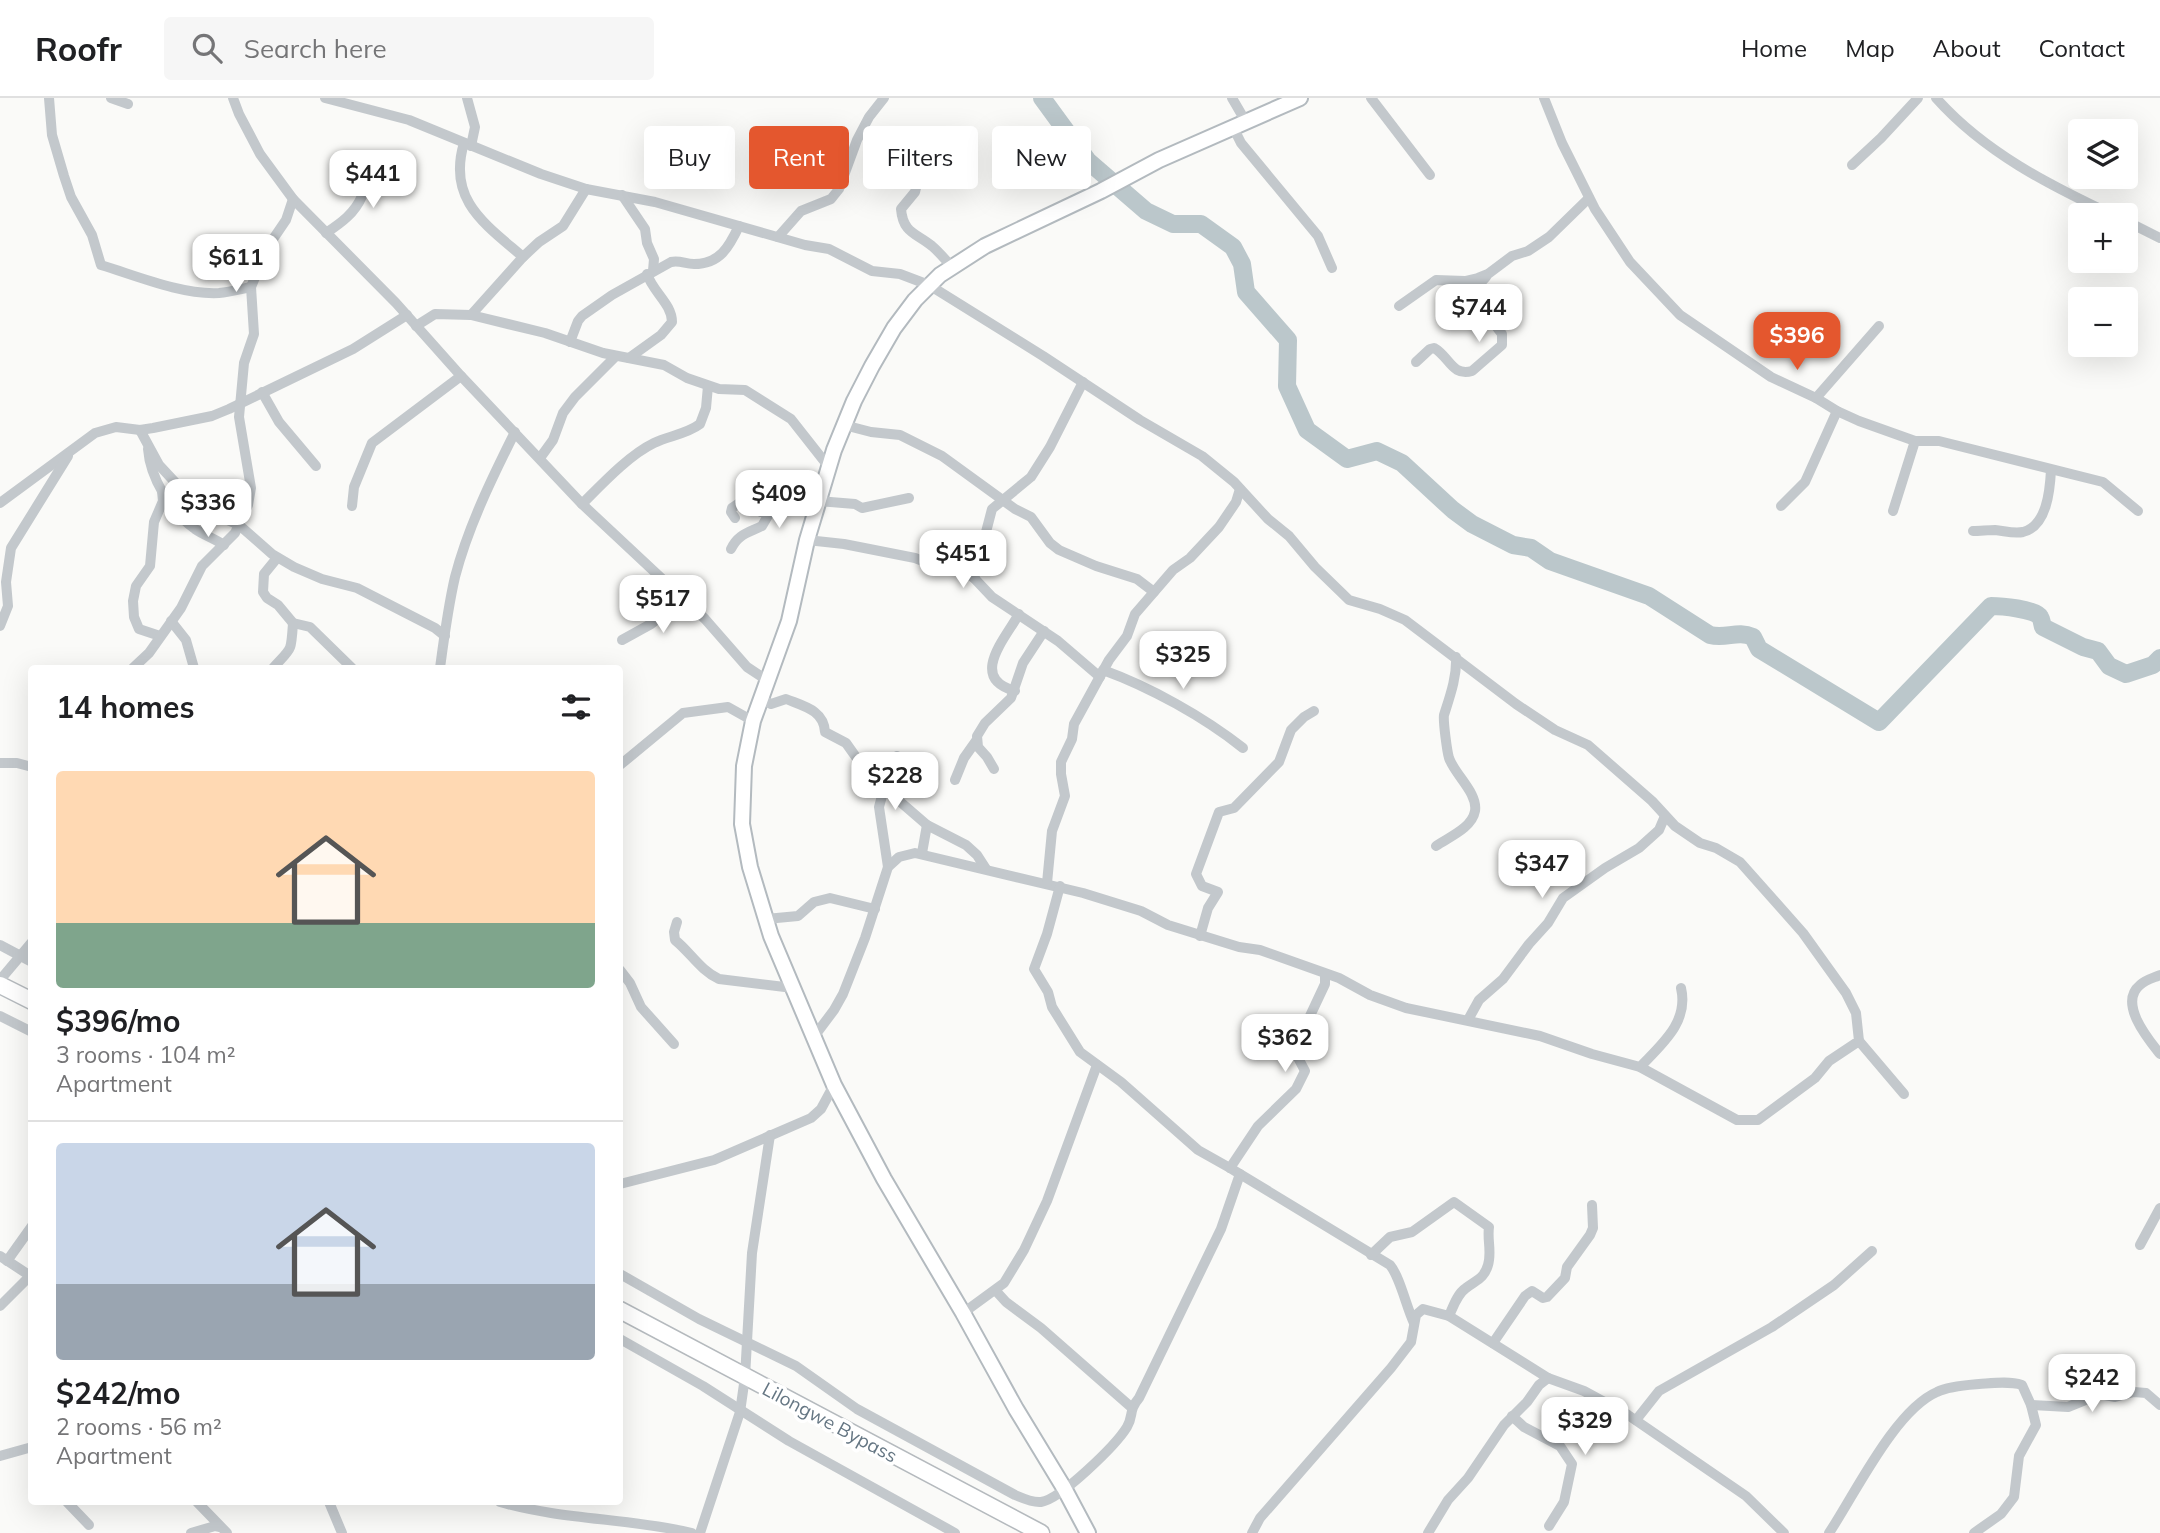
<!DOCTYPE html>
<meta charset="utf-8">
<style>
:root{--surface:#fff;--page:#f6f6f6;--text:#202124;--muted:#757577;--line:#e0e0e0;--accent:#e4572e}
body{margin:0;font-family:Mulish,sans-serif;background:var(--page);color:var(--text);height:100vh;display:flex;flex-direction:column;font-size:26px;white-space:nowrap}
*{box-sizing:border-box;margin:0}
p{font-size:23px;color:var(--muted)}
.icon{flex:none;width:38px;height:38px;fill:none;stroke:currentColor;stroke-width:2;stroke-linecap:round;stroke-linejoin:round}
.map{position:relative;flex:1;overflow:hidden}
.details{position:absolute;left:28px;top:567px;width:595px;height:840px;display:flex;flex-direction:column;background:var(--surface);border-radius:7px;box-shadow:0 7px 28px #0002}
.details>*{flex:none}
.hud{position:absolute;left:644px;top:28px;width:665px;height:63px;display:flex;gap:14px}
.controls{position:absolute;left:2068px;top:21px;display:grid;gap:14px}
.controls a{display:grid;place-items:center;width:70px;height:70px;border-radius:7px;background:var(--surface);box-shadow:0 7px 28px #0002;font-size:35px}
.price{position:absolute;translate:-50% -60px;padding:0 16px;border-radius:14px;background:#fff;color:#222;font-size:23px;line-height:46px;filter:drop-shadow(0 2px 4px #0008)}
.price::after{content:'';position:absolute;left:50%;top:42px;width:21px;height:16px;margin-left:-10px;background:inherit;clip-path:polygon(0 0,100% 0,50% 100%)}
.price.on{background:var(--accent);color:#fff}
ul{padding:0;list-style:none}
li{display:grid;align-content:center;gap:14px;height:371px;padding:0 28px}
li+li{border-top:2px solid var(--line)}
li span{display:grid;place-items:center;height:217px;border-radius:7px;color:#555}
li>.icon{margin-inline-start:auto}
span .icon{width:126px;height:126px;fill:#fffc;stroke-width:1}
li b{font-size:30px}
h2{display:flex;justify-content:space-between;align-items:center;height:84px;padding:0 28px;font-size:30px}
.pill{padding:0 24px;border-radius:7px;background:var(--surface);box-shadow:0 7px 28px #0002;font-size:24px;line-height:63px}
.pill.on{background:var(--accent);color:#fff}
header{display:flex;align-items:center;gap:42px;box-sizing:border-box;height:98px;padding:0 35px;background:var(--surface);border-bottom:2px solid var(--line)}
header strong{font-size:33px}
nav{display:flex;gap:38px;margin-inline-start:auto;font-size:24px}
.search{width:490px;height:63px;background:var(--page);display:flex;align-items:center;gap:18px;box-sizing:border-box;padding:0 24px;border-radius:7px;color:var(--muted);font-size:26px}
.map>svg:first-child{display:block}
</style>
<header>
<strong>Roofr</strong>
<div class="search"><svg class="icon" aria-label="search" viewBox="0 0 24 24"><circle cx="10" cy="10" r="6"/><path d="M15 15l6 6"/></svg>Search here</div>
<nav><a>Home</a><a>Map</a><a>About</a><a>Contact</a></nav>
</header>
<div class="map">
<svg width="2160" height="1435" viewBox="0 0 2160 1435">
<rect width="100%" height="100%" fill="#fafaf8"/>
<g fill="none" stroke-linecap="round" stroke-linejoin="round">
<!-- river -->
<path stroke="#bbc7cb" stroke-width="18" d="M 1042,0 L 1088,63 L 1146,113 L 1173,126 L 1201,126 L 1233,149 L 1242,166 L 1246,194 L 1288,242 L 1287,288 L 1307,332 L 1347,361 L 1377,353 L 1402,365 L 1453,412 L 1472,426 L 1513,447 L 1531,450 L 1550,463 L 1649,498 L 1710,537 C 1727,541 1737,532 1753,539 L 1759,551 L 1879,624 L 1991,508 C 2000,508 2036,511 2040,519 C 2042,522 2042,526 2043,529 L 2083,549 L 2098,553 L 2109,568 L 2126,576 L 2153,567 L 2160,560"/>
<!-- secondary casing -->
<g stroke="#b3babf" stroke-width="18">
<path id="secondary" d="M 1088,1435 L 1064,1390 L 1016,1311 L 963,1215 L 884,1081 L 834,987 L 771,838 L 750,769 L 742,726 L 744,668 L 753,623 L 789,523 L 807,442 L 834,352 L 854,303 L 872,268 L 894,230 L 915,202 L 940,177 L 985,148 L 1101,93 L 1159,62 L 1300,0"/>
</g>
<!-- primary casing -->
<g stroke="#b5babe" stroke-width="19">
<g id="primary">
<path d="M 0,887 L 32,903"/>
<path d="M 620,1212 L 1041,1435"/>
</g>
</g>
<!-- street -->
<g stroke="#c3c8cc" stroke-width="10">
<path d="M 49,0 L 52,37 L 64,78 L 71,99 L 92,137 L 101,167 C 137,178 182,197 219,195 C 230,194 241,191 251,189"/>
<path d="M 111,0 L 128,6"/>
<path d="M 233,0 L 239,16 L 260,56 L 293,101 L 396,205 L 461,278 L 582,406 L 705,521 L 747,569 L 768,583"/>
<path d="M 325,0 L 409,22 L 541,76 L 586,91 L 655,104 L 805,147 L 829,151 L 872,173 L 900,176 L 929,187 L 1043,258 L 1140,322 L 1202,358 L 1234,384 L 1268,421 L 1289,438 L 1315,469 L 1349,502 L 1380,511 L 1405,522 L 1516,606 L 1555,632 L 1588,647 L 1652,703 L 1675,728 L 1700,745 L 1716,750 L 1740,764 L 1803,835 L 1846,895 L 1856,915 L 1859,943 L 1829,963 L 1815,980 L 1758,1022 L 1737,1022 L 1640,969 L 1592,956 L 1540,938 L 1406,910 L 1370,897 L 1339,880 L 1260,852 L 1239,849 L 1168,827 L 1141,813 L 1083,795 L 915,755 L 899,759 L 888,769 L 865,840 L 843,896 L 834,912 L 813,940"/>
<path d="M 467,0 L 475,29 L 471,48"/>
<path d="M 1232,0 L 1246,24"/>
<path d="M 1371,0 L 1430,77"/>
<path d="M 1544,0 L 1562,45 L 1595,111 L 1630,164 L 1680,217 L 1771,279 L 1816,300 L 1837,313 L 1859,323 L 1915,343 L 1939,343 L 2103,384 L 2138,413"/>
<path d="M 1936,0 C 1984,54 2049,87 2113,117"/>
<path d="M 1233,29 L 1241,45 L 1318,138 L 1332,170"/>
<path d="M 464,45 C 447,102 485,126 523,159"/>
<path d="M 905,47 L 917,86 L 915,94 L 901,111 C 903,135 916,135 932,148 C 939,154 945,161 951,168"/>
<path d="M 1852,67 L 1881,40 L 1918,0"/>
<path d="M 622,97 L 645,131 L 647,145 L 654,161 L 653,173"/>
<path d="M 2126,123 L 2160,140"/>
<path d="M 326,135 C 341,125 355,115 362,98 L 351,67"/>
<path d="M 778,139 L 801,113 L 831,101 L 839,91 L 857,42 L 869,19 L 884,0"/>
<path d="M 1399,208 L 1436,182 L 1465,183 L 1478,180 L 1488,176 L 1512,158 L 1528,153 L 1549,139 L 1589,100"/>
<path d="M 471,217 L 523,159 L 539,144 L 563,128 L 586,91"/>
<path d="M 416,228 L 435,216 L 471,217 L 545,235 L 603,255 L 664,267 L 687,280 L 719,291 L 745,292 L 791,321 L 828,368"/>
<path d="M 570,244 L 578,223 L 582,218 L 612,197 L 671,164 C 680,162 685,166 694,166 C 720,166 729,149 739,128"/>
<path d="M 629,260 L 661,237 L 672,224 C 672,206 653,194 647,176"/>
<path d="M 1416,264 L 1430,251 L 1434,250 C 1449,258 1452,279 1472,273 L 1502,247 L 1502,236 L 1475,201 L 1477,189 L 1486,179"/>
<path d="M 262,294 L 279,324 L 316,368"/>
<path d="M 1816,300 L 1879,228"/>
<path d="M 844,327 L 871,334 L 900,337 L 942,358 L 1015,411 L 1031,419 L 1050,445 L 1059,452 L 1096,468 L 1137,481 L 1154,494"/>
<path d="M 140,332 L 159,367 L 199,410 L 239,427 L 272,456 L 294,469 L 322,481 L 357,490 L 435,530 L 445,538"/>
<path d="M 148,351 C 150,380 171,414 195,431 C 204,437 215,441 224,447"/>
<path d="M 540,360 L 553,342 L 563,315 L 575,299 L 616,258"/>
<path d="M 0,405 L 95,335 L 116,329 L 140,332 L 153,330 L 212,318 L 229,311 L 353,251 L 407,217"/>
<path d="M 582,406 C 602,386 629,357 654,345 C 668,338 687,336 700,326 L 706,310 L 708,288"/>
<path d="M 352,408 L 354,389 L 372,345 L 461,278"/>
<path d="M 1781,408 L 1805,384 L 1837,313"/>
<path d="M 1893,413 L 1915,343"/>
<path d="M 735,420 L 731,414 L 732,410 L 741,404 L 761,414 L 770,413"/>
<path d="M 1973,433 C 1980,433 1988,432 1995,432 C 2005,433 2014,436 2023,434 C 2047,428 2050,392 2051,372"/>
<path d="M 807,442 L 844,446 L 915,460 L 941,470 L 964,474 L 974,480 L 992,499 L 1058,543 L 1100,579"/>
<path d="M 731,451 C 738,436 748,435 762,428 L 773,409 L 795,396 L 803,396 L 818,403 L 855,406 L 862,410 L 909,400"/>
<path d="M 277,460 L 264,476 L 263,494 L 267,500 L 278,507 L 293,525 L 310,529 L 352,570"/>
<path d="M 974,480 L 992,411 L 1031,379 L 1050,349 L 1083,284"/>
<path d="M 171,523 L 186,542 L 194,570"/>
<path d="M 0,528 L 8,508 L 6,484 L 11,450 L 68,358"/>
<path d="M 160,538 L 139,531 L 134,519 L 133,503 L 136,488 L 150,468 L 154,424 L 163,403 L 162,393"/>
<path d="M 622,542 L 651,526 L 682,502"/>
<path d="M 133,570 L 149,555 L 181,510 L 202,468 L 235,435 L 248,407 L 251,390 L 239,319 L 244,265 L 254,236 L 251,189 L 267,150 L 286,122 L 293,101"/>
<path d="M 273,570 C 292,549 291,555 293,525"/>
<path d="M 440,570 C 444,540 448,509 455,479 C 468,429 492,380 515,334"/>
<path d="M 1103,572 C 1150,589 1204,619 1243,650"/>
<path d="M 1015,593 C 969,580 1004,542 1019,516"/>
<path d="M 761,601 L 771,606 L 786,601 C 803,608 824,612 825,634 L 846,645 L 868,676 L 927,727 L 966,747 L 977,757 L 986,771"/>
<path d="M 0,665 L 17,665 L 32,669"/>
<path d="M 620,667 L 683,615 L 728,609 L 753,623"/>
<path d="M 994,671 L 987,659 L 978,649 L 977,638 L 985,625 L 1011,600 L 1023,565 L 1044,533"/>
<path d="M 955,682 L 964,660 L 976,643"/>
<path d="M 1436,748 C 1449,739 1472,730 1475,713 C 1478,695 1455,677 1449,660 C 1447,653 1443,623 1444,617 C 1450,598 1457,579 1456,559"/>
<path d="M 922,755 L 927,727"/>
<path d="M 888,769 L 879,709 L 887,679 L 897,658"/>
<path d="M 1047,785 L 1052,733 L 1065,698 L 1061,676 L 1061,664 L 1072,641 L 1074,626 L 1109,562 L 1127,538 L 1135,516 L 1173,472 L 1190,460 L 1219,429 L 1236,404 L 1240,391"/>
<path d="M 1060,788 L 1047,836 L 1034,871 L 1048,894 L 1052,909 L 1080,954 L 1121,984 L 1198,1052 L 1230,1070 L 1390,1167 C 1400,1179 1406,1208 1414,1225"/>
<path d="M 766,821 L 798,818 L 814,804 L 830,800 L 875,811"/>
<path d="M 677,824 L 674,834 L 675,842 C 691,855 700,872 719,881 L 793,890"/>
<path d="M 1200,838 L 1208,810 L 1218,794 L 1202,788 L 1196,776 L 1219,714 L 1234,710 L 1279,664 L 1291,632 L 1304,619 L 1314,613"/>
<path d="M 0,847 L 32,864"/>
<path d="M 620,872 L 630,885 L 641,909 L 674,946"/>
<path d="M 2160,877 C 2153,880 2145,882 2140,887 C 2118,905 2148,941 2160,956"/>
<path d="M 0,882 L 32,844"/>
<path d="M 0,918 L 32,934"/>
<path d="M 1468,922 L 1479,902 L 1503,881 L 1529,846 L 1548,825 L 1563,800 L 1605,770 L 1639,750 L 1659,732 L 1665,718"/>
<path d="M 1859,943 L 1904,996"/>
<path d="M 1640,969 C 1662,946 1689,924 1681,890"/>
<path d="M 1230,1070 L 1258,1028 L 1296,991 L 1305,973 L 1294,952 L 1325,886 L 1325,876"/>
<path d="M 620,1086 L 714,1062 L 811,1020 L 821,1011 L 834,987"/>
<path d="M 2140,1147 L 2160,1110"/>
<path d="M 1371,1157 L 1390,1139 L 1412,1134 L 1454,1104 L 1489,1129 C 1487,1142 1492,1154 1488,1167 C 1484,1181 1476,1182 1466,1190 C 1457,1196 1453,1209 1449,1218"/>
<path d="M 0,1158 L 32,1179"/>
<path d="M 7,1163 L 32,1128"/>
<path d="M 620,1176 L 699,1221 L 796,1268 L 857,1311 L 1015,1397 C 1022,1400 1033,1405 1041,1404 C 1061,1401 1116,1347 1127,1329 C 1134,1317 1128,1313 1139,1300 L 1221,1131 L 1240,1076"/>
<path d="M 996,1193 L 1006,1204 L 1041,1230 L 1131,1309"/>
<path d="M 0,1208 L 30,1178"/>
<path d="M 963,1215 L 1004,1185 L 1024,1152 L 1047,1103 L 1097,967"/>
<path d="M 620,1241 L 703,1288 L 789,1343 L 955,1435"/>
<path d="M 1493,1245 L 1525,1198 L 1532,1193 L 1543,1200 L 1547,1199 L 1565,1180 L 1567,1169 L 1590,1137 L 1593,1130 L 1592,1107"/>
<path d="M 2031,1307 L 2068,1309 L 2100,1296 L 2115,1299 L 2134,1294 L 2146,1295 L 2160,1307"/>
<path d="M 1512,1318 L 1524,1329 L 1560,1348 L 1572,1366 L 1564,1404 L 1549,1428"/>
<path d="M 1636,1322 L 1659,1293 L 1772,1229 L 1834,1187 L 1872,1153"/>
<path d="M 0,1358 L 32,1349"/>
<path d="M 67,1404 L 89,1427"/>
<path d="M 197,1404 L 227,1435"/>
<path d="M 329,1404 L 342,1435"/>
<path d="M 500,1404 C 562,1422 629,1420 692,1435"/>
<path d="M 191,1435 L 215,1428 L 220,1429"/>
<path d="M 700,1435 L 740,1314 L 745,1279 L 752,1155 L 770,1037"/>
<path d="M 1252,1435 L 1260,1420 L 1391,1270 L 1411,1244 L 1416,1217 L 1423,1211 L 1449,1218 L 1548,1280 L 1584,1293 L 1628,1317 L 1746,1398 L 1784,1435"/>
<path d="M 1428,1435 L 1448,1402 L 1468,1380 L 1504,1327 L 1527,1304 L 1539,1287 L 1548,1280"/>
<path d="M 1829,1435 C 1855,1396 1895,1312 1937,1294 C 1949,1288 1967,1287 1979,1286 C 1994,1285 2009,1283 2022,1287 L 2031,1307 L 2036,1327 L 2019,1358 L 2014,1399 L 2001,1416 L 1974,1435"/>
</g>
<!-- secondary -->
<use href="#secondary" stroke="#fff" stroke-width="14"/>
<!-- primary -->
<use href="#primary" stroke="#fff" stroke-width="16"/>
</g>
<g text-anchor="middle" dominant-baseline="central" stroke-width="7" stroke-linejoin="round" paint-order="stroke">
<!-- street labels -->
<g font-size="19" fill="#657683" stroke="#fff">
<text transform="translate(830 1324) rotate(28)">Lilongwe Bypass</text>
</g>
</g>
</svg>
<div class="controls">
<a><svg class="icon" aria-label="layers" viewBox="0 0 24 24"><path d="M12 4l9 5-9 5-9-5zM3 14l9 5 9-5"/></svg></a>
<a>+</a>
<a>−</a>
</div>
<b class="price" style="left:373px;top:112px">$441</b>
<b class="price" style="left:236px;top:196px">$611</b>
<b class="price" style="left:1479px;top:246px">$744</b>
<b class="price on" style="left:1797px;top:274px">$396</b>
<b class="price" style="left:779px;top:432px">$409</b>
<b class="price" style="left:208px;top:441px">$336</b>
<b class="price" style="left:963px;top:492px">$451</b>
<b class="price" style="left:663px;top:537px">$517</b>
<b class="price" style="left:1183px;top:593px">$325</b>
<b class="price" style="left:895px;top:714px">$228</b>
<b class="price" style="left:1542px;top:802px">$347</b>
<b class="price" style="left:1285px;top:976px">$362</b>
<b class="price" style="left:2092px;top:1316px">$242</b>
<b class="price" style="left:1585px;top:1359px">$329</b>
<div class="hud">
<a class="pill">Buy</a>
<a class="pill on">Rent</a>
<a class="pill">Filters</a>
<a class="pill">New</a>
</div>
<section class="details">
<h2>14 homes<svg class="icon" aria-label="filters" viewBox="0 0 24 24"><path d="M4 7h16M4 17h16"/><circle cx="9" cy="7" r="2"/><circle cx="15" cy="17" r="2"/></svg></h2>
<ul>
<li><span style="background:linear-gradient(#ffd9b3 70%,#7fa58c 0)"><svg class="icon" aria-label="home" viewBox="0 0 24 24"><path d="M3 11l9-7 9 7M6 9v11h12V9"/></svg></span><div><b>$396/mo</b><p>3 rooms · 104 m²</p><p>Apartment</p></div></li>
<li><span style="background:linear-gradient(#c9d6e8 65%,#9aa5b1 0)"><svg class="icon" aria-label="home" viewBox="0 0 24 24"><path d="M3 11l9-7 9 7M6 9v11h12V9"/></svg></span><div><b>$242/mo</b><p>2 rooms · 56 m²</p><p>Apartment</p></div></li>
</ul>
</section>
</div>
